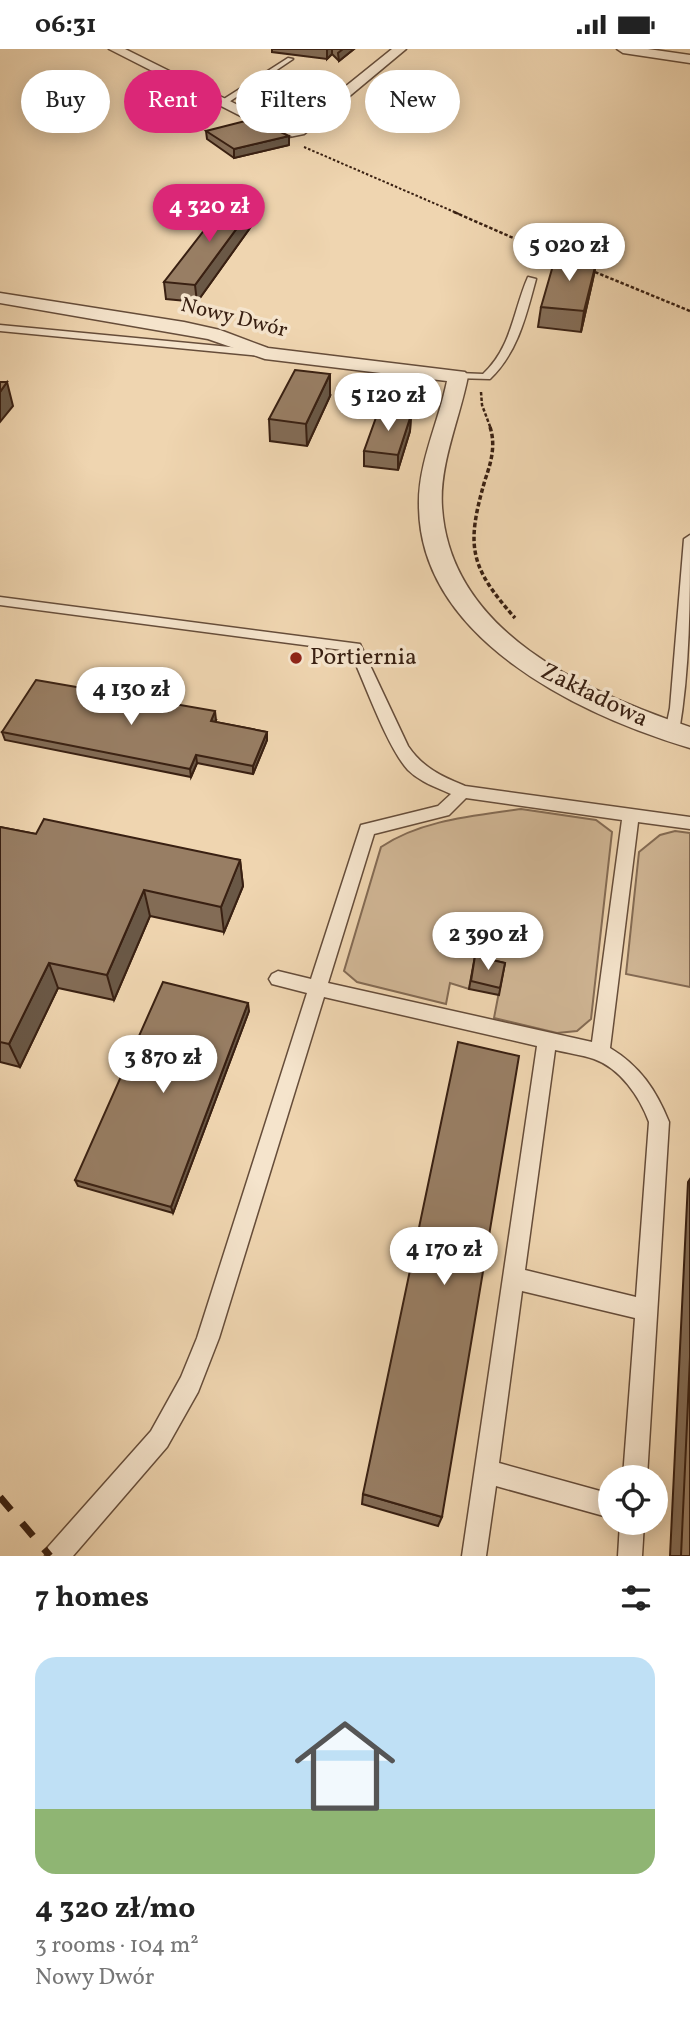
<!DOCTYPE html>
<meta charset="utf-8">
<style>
:root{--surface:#fff;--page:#f6f6f6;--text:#222;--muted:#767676;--accent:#db2777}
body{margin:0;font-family:Vollkorn,serif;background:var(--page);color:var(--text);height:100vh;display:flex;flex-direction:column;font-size:26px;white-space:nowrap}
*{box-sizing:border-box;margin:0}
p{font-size:23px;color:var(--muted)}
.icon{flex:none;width:38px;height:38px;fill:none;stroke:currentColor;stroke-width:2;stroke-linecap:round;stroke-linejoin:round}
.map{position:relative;height:1507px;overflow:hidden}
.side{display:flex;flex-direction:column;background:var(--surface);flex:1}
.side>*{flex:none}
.top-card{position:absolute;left:21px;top:21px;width:649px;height:63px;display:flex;gap:14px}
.fabs{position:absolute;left:598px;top:1416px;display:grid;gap:14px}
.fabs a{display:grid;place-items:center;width:70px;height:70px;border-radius:50%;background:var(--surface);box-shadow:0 4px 18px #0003;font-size:35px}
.price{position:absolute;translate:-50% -60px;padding:0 16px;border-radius:24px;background:#fff;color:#222;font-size:23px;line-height:46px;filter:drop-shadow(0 2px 4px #0008)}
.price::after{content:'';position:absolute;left:50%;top:42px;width:21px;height:16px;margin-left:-10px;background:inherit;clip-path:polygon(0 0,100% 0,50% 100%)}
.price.selected{background:var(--accent);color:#fff}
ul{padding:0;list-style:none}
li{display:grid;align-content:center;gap:14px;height:371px;padding:0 35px}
li span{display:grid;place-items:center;height:217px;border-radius:21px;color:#555}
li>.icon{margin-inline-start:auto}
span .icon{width:126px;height:126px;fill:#fffc;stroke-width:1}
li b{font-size:30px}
h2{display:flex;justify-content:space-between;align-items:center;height:84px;padding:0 35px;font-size:30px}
.tag{padding:0 24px;border-radius:32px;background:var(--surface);box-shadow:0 4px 18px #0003;font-size:24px;line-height:63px}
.tag.selected{background:var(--accent);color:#fff}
.status{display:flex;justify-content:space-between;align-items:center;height:49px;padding:0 35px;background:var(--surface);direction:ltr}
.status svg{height:19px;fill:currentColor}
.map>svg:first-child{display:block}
</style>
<div class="status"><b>06:31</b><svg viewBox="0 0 49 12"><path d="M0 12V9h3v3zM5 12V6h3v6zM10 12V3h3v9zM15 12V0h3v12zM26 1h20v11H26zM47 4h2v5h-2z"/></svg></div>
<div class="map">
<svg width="690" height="1507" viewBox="0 0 690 1507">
<rect width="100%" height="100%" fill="#efd5b0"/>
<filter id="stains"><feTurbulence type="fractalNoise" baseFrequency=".00286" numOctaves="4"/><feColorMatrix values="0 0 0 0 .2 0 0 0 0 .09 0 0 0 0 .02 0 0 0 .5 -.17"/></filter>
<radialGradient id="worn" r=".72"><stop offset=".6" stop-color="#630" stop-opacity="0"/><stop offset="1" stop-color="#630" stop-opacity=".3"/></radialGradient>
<!-- green -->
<g fill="#d0b695" stroke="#846b54" stroke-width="2">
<path d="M 521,760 L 596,771 L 612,783 L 591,970 L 577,982 L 557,984 L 494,969 L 503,922 L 474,915 L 469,940 L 450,934 L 446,955 L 357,933 L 344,922 L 381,798 C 421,771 473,767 521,760 Z"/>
<path d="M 675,782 L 690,784 L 690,938 L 626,925 L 639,803 L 660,786 Z"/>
</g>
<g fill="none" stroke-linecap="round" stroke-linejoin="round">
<!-- service casing -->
<g stroke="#664d3a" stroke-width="3">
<g id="service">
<path d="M 288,9 L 293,10 L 223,57 L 216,55 Z"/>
<path d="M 528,228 L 536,230 C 526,267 518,303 490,330 L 454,329 L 454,325 L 458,324 L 483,325 C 512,298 513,262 528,228 Z"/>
<path d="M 0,276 L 262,301 L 267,304 L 262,307 L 0,282 Z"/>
<path d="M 690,486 C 690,552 690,619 679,683 L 672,688 L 665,683 L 670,659 L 684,490 Z"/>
<path d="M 0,548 L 360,595 L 408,697 C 423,719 441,727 465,737 L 690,768 L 690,780 L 638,773 L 610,999 C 640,1017 656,1041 669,1073 L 647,1428 L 623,1428 L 635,1269 L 522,1242 L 499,1414 L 611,1445 L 611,1469 L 496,1437 L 486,1507 L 462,1507 L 537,997 L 324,948 L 219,1289 L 198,1343 L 167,1398 L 73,1507 L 45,1507 L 48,1498 L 151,1382 L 181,1328 L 197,1289 L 307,944 L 272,935 L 269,930 L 272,925 L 278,922 L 311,930 L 361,776 L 438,757 L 451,745 C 436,738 420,733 408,721 C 387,698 364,632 350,602 L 0,556 ZM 466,749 L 622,771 L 592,993 L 328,934 L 374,785 L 449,766 ZM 555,1001 C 568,1004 582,1006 594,1010 C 620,1019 640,1048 649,1073 L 636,1248 L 525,1221 Z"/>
<path d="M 620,1474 L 644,1474 L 642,1507 L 618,1507 Z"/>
</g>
</g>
<!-- minor casing -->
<g stroke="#664d3a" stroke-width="3">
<g id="minor">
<path d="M 109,0 L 125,0 L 286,80 L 294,79 L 392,0 L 406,0 L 304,85 L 284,89 Z"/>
<path d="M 617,0 L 648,0 L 690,6 L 690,14 L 623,4 Z"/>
<path d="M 0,244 L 184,273 L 220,281 L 268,299 L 465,323 L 468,327 C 460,369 439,415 442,458 C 450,584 586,643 690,678 L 690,699 C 580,666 419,590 419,456 C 418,414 439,372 447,332 L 265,310 L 208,290 L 0,254 Z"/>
</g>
</g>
<!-- path-far2 -->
<path stroke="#392012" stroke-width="2" stroke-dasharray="2.5 2" stroke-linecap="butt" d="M 304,98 L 459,165"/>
<!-- path-far1 -->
<g stroke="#392012" stroke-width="2.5" stroke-dasharray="3.5 2" stroke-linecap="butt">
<path d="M 454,163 L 559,209"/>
<path d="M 590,221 L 690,262"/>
<path d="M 481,343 L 482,356 L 491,380"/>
</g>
<!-- path -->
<path stroke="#392012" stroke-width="3.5" stroke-dasharray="4.5 2.5" stroke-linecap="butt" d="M 490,378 C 496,396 491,414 485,431 C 466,497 469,517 515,569"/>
<!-- service -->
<use href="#service" fill="#f5e4cc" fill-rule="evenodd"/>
<!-- minor -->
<use href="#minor" fill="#f5e4cc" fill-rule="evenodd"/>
<!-- rail -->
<path stroke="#392012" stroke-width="7" stroke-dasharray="17 17" stroke-linecap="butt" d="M 0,1448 L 50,1507"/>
</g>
<!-- wall -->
<g fill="#836c56" stroke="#392012" stroke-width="2">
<path d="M 272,0 L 354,0 L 339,12 L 332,5 L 327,10 L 272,3 Z"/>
<path d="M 206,82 L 289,96 L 234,109 L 207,90 Z"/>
<path d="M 254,156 L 255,172 L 197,253 L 166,250 L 164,233 Z"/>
<path d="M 597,210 L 593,230 L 581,283 L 538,278 L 541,258 Z"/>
<path d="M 330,347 L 307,397 L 270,392 L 269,370 Z"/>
<path d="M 411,366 L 410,382 L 398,421 L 364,417 L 364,402 Z"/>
<path d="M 216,671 L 215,673 L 267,683 L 267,691 L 253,725 L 197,714 L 191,728 L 5,691 L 2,683 Z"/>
<path d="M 0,778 L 36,785 L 240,811 L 243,837 L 224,883 L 150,867 L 114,951 L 58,939 L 20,1018 L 0,1013 Z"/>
<path d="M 475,907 L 505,914 L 499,946 L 469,940 Z"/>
<path d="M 249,962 L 173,1164 L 78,1137 L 75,1131 Z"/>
<path d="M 690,1130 L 690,1507 L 670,1507 L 688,1133 Z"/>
<path d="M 363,1445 L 442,1468 L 438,1477 L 362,1455 Z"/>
</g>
<!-- shaded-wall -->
<g fill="#6a5846" stroke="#392012" stroke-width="2">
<path d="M 328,0 L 332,0 L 332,5 L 327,10 L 327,1 Z"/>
<path d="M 343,0 L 354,0 L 339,12 L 338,4 Z"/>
<path d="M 289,87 L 289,96 L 234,109 L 234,100 Z"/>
<path d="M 254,156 L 255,172 L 197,253 L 195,236 Z"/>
<path d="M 597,210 L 593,230 L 581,283 L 584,262 Z"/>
<path d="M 330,325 L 330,347 L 307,397 L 306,375 Z"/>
<path d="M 7,333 L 13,357 L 0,373 L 0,343 Z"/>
<path d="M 411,366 L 410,382 L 398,421 L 398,406 Z"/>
<path d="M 215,662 L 216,671 L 212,680 L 211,672 Z"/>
<path d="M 267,683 L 267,691 L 253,725 L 253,717 Z"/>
<path d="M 196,706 L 197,714 L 191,728 L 190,720 Z"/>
<path d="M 240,811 L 243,837 L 224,883 L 221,858 Z"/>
<path d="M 144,841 L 150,867 L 114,951 L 107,926 Z"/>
<path d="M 49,914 L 58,939 L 20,1018 L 9,995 Z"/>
<path d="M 248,954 L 249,962 L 173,1164 L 171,1158 Z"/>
</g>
<!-- building -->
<g fill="#987e64" stroke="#392012" stroke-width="2">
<path d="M 253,70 L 289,87 L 234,100 L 206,82 Z"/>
<path d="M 226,153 L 254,156 L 195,236 L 164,233 Z"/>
<path d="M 556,206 L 597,210 L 584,262 L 541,258 Z"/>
<path d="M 295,321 L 330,325 L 306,375 L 269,370 Z"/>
<path d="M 0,333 L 7,333 L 0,343 Z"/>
<path d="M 378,363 L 411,366 L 398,406 L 364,402 Z"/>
<path d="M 36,631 L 215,662 L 211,672 L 267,683 L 253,717 L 196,706 L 190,720 L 2,683 Z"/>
<path d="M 44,770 L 240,811 L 221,858 L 144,841 L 107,926 L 49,914 L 9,995 L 0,993 L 0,778 L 36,785 Z"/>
<path d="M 475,907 L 505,914 L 500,939 L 471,932 Z"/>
<path d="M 163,933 L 248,954 L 171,1158 L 75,1131 Z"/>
<path d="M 458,993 L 519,1007 L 442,1468 L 363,1445 Z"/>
<path d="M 690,1308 L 690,1507 L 681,1507 Z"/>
</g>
<!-- markers -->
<circle fill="#8f2418" stroke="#f5e4cc" stroke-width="2.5" cx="296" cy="609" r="7"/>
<g text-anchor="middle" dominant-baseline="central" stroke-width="7" stroke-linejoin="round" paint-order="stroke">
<!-- far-street labels -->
<g font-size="21" fill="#392012" stroke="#f5e4cc">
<text transform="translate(234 269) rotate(14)">Nowy Dwór</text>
</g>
<!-- poi labels -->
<g font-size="24" fill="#392012" stroke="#f5e4cc" text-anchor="start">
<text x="310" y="609">Portiernia</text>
</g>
<!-- street labels -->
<g font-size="24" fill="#392012" stroke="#f5e4cc">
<text transform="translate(594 647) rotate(26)">Zakładowa</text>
</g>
</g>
<rect width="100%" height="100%" filter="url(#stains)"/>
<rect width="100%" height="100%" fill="url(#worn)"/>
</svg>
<div class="fabs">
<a><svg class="icon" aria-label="locate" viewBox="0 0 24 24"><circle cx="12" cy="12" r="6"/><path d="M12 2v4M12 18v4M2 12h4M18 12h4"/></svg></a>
</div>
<b class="price selected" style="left:209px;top:195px">4 320 zł</b>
<b class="price" style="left:569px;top:234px">5 020 zł</b>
<b class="price" style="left:388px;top:384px">5 120 zł</b>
<b class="price" style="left:131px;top:678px">4 130 zł</b>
<b class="price" style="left:488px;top:923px">2 390 zł</b>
<b class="price" style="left:163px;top:1046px">3 870 zł</b>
<b class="price" style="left:444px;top:1238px">4 170 zł</b>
<div class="top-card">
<a class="tag">Buy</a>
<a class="tag selected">Rent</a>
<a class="tag">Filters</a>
<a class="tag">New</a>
</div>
</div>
<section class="side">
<h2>7 homes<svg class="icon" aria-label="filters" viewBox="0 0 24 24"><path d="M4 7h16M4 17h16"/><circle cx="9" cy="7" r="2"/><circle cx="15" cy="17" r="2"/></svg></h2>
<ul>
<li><span style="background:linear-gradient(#bfe0f5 70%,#8fb573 0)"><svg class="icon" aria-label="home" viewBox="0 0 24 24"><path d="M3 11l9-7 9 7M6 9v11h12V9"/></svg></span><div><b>4 320 zł/mo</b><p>3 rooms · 104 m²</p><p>Nowy Dwór</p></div></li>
</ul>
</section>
